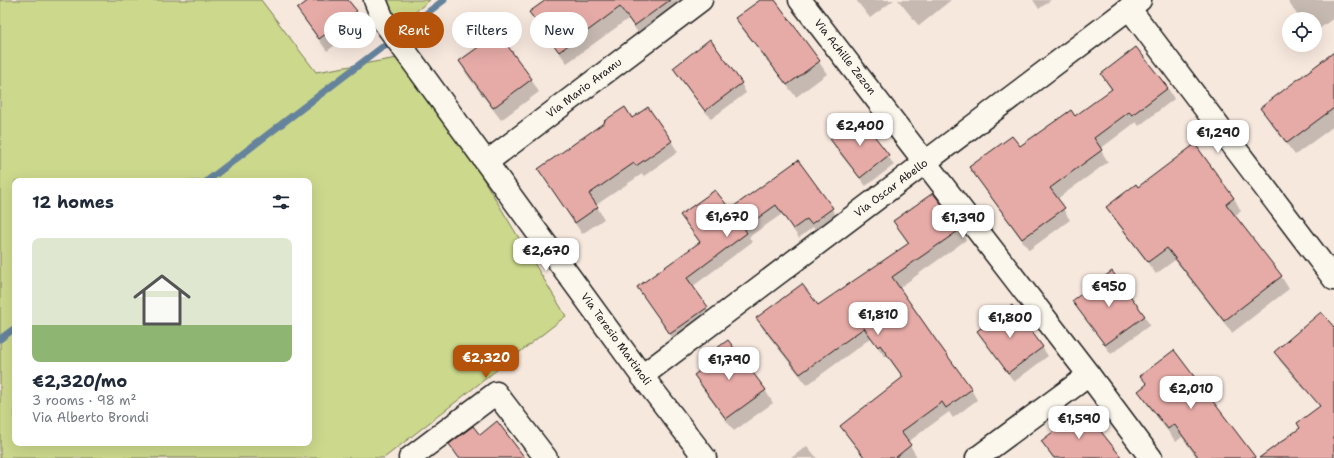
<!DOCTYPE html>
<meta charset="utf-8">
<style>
:root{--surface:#fff;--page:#f2f2f3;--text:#1f2937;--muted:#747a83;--line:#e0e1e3;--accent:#b45309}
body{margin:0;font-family:"Shantell Sans",sans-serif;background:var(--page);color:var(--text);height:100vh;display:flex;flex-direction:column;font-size:15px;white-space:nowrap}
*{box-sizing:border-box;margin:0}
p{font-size:13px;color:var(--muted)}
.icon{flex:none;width:22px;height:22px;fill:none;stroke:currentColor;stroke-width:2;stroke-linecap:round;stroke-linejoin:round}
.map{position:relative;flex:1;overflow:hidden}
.drawer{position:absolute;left:12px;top:178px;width:300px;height:268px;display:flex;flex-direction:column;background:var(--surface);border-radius:8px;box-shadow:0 4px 16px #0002}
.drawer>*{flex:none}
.guide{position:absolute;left:324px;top:12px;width:380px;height:36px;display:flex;gap:8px}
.tools{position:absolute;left:1282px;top:12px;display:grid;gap:8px}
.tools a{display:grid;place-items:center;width:40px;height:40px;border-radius:50%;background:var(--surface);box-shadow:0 4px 16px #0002;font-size:20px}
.price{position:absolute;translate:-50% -34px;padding:0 9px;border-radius:8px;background:#fff;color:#222;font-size:13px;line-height:26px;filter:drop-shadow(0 1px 2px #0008)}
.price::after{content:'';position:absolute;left:50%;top:24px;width:12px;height:9px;margin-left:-6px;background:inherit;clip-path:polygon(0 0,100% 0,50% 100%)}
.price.active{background:var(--accent);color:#fff}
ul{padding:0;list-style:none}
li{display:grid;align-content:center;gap:8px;height:212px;padding:0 20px}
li+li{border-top:1px solid var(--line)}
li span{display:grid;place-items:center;height:124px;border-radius:8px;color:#555}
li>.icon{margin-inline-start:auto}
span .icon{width:72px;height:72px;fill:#fffc;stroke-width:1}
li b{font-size:17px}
h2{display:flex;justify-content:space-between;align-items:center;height:48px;padding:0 20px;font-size:17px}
.pill{padding:0 14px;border-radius:18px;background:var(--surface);box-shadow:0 4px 16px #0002;font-size:14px;line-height:36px}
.pill.active{background:var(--accent);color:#fff}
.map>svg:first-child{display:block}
</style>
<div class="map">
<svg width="1334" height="458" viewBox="0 0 1334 458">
<rect width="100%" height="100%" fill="#f7e8de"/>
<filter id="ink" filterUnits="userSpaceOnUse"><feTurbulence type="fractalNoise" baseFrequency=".025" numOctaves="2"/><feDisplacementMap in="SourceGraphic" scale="8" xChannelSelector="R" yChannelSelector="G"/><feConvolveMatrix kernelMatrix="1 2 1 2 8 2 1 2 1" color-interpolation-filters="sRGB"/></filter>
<g filter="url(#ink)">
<!-- grass -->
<g fill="#ccd88c" stroke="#747a54" fill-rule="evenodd">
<path d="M 0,0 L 261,0 L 316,72 L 409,56 L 566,316 L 384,458 L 0,458 ZM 15,181 L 309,181 L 309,443 L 15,443 Z"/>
<path d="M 387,0 L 430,0 L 399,25 Z"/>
</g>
<!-- shadow -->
<g fill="#0003">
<path d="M 309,0 L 347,0 L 363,25 L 327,51 L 306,22 L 299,9 Z"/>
<path d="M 548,0 L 692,0 L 642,38 L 628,19 L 567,63 L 538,24 L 531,13 Z"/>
<path d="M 762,0 L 773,0 L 819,62 L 827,74 L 796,97 L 744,31 L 737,19 Z"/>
<path d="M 856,0 L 894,0 L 870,18 Z"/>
<path d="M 898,0 L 951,0 L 919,26 Z"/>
<path d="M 1033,0 L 1051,0 L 1039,9 Z"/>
<path d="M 1287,0 L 1334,0 L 1334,18 L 1315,32 L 1315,19 L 1300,19 Z"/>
<path d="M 1334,61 L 1334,126 L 1295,155 L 1269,121 L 1262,108 Z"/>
<path d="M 460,62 L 531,79 L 539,92 L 501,120 L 467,75 Z"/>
<path d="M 674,68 L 741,83 L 746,93 L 711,119 L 679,77 Z"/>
<path d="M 1102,75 L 1168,88 L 1174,99 L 1139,126 L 1136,122 L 1100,149 L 1108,162 L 1057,199 L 1070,220 L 1029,250 L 977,178 L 1020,148 L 1075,117 L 1112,91 Z"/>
<path d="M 859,118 L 888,156 L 894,165 L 866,186 L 836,149 L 831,140 Z"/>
<path d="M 632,120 L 671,141 L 678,152 L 644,176 L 642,174 L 596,205 L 604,219 L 582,234 L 539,169 Z"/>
<path d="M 798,161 L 838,218 L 817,233 L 813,227 L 799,238 L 782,214 L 749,237 L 752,242 L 692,287 L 712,317 L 676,343 L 638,287 L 700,243 L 681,216 L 729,211 Z"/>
<path d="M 1234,198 L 1241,211 L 1234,216 L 1281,276 L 1289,289 L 1232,333 L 1175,260 L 1156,274 L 1115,220 L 1107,207 Z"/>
<path d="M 895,222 L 960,229 L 966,240 L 899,288 L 971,389 L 977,400 L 953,418 L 949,412 L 908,442 L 917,457 L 915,458 L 864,458 L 848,437 L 841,426 L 903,378 L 887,356 L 885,357 L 871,338 L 807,385 L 763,329 L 757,318 L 817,307 L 909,244 Z"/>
<path d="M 1073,301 L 1144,316 L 1150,325 L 1111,354 L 1079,310 Z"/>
<path d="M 1334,329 L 1334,364 L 1304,389 L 1280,361 L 1275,352 Z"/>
<path d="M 978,331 L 1042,347 L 1048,356 L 1014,382 Z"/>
<path d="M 695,375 L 765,390 L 773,403 L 734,431 L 702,388 Z"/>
<path d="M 1141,376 L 1255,458 L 1197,458 L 1182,437 L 1176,442 L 1147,404 L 1139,391 L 1147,385 Z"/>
<path d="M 1042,442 L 1121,458 L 1053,458 Z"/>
<path d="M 807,446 L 817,458 L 791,458 Z"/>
</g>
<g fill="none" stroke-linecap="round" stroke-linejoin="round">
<!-- stream -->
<g stroke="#65839c" stroke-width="7">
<path d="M 207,181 L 444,0"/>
<path d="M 0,339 L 15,328"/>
</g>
</g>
<!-- building -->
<g fill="#e6aba7" stroke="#1c1c1c">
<path d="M 309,0 L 348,0 L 357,11 L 319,39 L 297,9 Z"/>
<path d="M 546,0 L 670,0 L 634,26 L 620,7 L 559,52 L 529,12 Z"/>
<path d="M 760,0 L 775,0 L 820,61 L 787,85 L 735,18 Z"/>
<path d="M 498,33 L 532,79 L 493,108 L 459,61 Z"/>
<path d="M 710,39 L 742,83 L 705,111 L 673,68 Z"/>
<path d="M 1136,47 L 1168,88 L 1132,115 L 1129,112 L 1094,138 L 1102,150 L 1050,188 L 1065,208 L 1022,239 L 969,167 L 1012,136 L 1020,146 L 1071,110 L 1075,116 L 1112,89 L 1101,74 Z"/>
<path d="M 1334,52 L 1334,108 L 1287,143 L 1260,108 Z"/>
<path d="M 625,107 L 632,118 L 648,107 L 672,141 L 636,166 L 634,163 L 589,194 L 598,207 L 575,223 L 538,169 L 605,122 L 604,121 Z"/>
<path d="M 859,116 L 889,155 L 860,178 L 830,139 Z"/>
<path d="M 1195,144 L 1234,198 L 1226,204 L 1282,276 L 1224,321 L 1167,248 L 1148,262 L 1106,207 L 1136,184 L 1138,187 Z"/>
<path d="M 798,160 L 833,208 L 811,224 L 807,219 L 793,229 L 776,205 L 744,228 L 747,233 L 687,278 L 708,307 L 670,334 L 637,287 L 700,242 L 680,215 L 715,190 L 730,209 Z"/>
<path d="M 933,193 L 961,229 L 892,277 L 938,343 L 972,389 L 946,408 L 942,402 L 901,432 L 911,445 L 895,458 L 865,458 L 840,426 L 903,377 L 880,345 L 878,347 L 864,328 L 800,374 L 756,318 L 802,284 L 818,305 L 909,243 L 893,221 Z"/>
<path d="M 1112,271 L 1145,316 L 1105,345 L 1072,301 Z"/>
<path d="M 1012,305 L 1043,347 L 1008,373 L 977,331 Z"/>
<path d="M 1321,312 L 1334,327 L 1334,458 L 1259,458 L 1300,428 L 1297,423 L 1320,406 L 1274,352 Z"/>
<path d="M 728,340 L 766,390 L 726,419 L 694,375 L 714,360 L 710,353 Z"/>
<path d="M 1174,350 L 1256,458 L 1199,458 L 1174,424 L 1168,429 L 1138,391 L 1147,384 L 1140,376 Z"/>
<path d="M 1083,409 L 1122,458 L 1054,458 L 1041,441 Z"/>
<path d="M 497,421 L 525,458 L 459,458 L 449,444 L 473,426 L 480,435 Z"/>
</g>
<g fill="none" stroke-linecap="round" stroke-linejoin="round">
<!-- street casing -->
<g stroke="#1c1c1c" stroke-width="25">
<g id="street">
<path d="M 375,0 L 384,22 L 642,376 L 705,458"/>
<path d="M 800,0 L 1089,375 L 1151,458"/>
<path d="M 1129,8 L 1334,279"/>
<path d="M 487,162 L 701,0"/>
<path d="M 642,376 L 1140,0"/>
<path d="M 410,458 L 496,393 L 546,458"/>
<path d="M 977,458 L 1089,375"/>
</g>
</g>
<!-- street -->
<use href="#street" stroke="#fbf7ec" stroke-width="22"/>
</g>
</g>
<g text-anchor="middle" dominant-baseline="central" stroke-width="3" stroke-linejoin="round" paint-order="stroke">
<!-- street labels -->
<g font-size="11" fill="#1c1c1c" stroke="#fbf7ec">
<text transform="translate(845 57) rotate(52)">Via Achille Zezon</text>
<text transform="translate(584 88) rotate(-37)">Via Mario Aramu</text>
<text transform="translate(891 188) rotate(-37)">Via Oscar Abello</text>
<text transform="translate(616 339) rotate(54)">Via Teresio Martinoli</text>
</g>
</g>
</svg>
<div class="tools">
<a><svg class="icon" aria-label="locate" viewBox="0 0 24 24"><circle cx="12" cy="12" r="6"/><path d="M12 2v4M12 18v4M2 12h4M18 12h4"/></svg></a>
</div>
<b class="price" style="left:860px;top:147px">€2,400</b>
<b class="price" style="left:1218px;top:154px">€1,290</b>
<b class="price" style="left:727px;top:238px">€1,670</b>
<b class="price" style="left:963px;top:239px">€1,390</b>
<b class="price" style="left:546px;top:272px">€2,670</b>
<b class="price" style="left:1109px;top:308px">€950</b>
<b class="price" style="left:878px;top:336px">€1,810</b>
<b class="price" style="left:1010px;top:339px">€1,800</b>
<b class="price active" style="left:486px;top:379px">€2,320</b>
<b class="price" style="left:729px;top:381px">€1,790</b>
<b class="price" style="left:1191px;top:410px">€2,010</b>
<b class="price" style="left:1079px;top:440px">€1,590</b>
<div class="guide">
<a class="pill">Buy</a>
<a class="pill active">Rent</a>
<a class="pill">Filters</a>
<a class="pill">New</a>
</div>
<section class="drawer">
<h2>12 homes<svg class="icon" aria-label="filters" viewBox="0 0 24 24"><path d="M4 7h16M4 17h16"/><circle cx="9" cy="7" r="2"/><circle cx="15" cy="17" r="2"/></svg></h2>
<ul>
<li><span style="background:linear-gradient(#dfe7d0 70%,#8fb573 0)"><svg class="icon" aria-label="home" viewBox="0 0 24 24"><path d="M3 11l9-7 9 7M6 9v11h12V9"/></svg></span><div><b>€2,320/mo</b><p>3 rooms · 98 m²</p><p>Via Alberto Brondi</p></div></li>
</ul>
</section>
</div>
